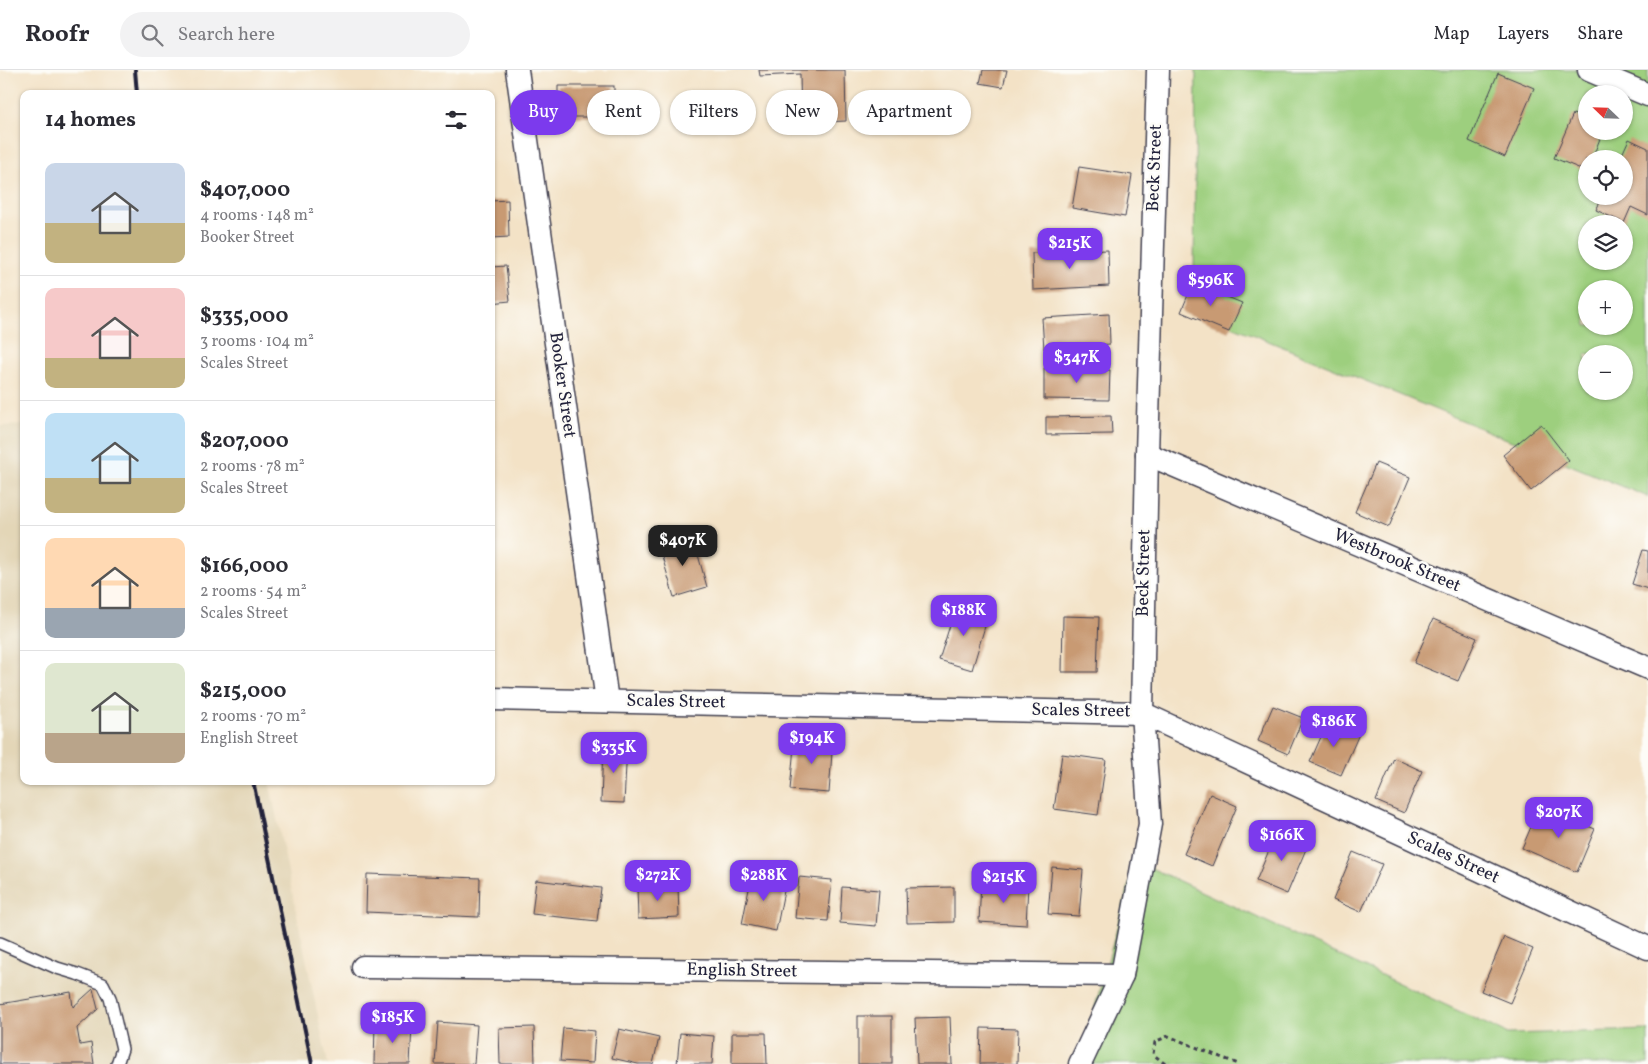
<!DOCTYPE html>
<meta charset="utf-8">
<style>
:root{--surface:#fff;--page:#f2f2f3;--text:#2b2b33;--muted:#7c7c81;--line:#e1e1e2;--accent:#7c3aed}
body{margin:0;font-family:Vollkorn,serif;background:var(--page);color:var(--text);height:100vh;display:flex;flex-direction:column;font-size:19px;white-space:nowrap}
*{box-sizing:border-box;margin:0}
p{font-size:16px;color:var(--muted)}
.icon{flex:none;width:28px;height:28px;fill:none;stroke:currentColor;stroke-width:2;stroke-linecap:round;stroke-linejoin:round}
.map{position:relative;flex:1;overflow:hidden}
.panel{position:absolute;left:20px;top:20px;width:475px;height:695px;display:flex;flex-direction:column;background:var(--surface);border-radius:10px;box-shadow:0 1px 4px #0004}
.panel>*{flex:none}
.top-card{position:absolute;left:510px;top:20px;width:475px;height:45px;display:flex;gap:10px}
.needle{width:32px;rotate:293deg}
.buttons{position:absolute;left:1578px;top:15px;display:grid;gap:10px}
.buttons a{display:grid;place-items:center;width:55px;height:55px;border-radius:50%;background:var(--surface);box-shadow:0 1px 4px #0004;font-size:25px}
.price{position:absolute;translate:-50% -42px;padding:0 11px;border-radius:10px;background:var(--accent);color:#fff;font-size:16px;line-height:32px;filter:drop-shadow(0 1px 2px #0008)}
.price::after{content:'';position:absolute;left:50%;top:30px;width:15px;height:11px;margin-left:-8px;background:inherit;clip-path:polygon(0 0,100% 0,50% 100%)}
.price.current{background:#222;color:#fff}
ul{padding:0;list-style:none}
li{display:flex;align-items:center;gap:15px;height:125px;padding:0 25px}
li+li{border-top:1px solid var(--line)}
li span{display:grid;place-items:center;flex:none;width:140px;height:100px;border-radius:10px;color:#555}
li>.icon{margin-inline-start:auto}
span .icon{width:60px;height:60px;fill:#fffc;stroke-width:1}
li b{font-size:21px}
h2{display:flex;justify-content:space-between;align-items:center;height:60px;padding:0 25px;font-size:21px}
.pill{padding:0 18px;border-radius:22px;background:var(--surface);box-shadow:0 1px 4px #0004;font-size:18px;line-height:45px}
.pill.current{background:var(--accent);color:#fff}
header{display:flex;align-items:center;gap:30px;box-sizing:border-box;height:70px;padding:0 25px;background:var(--surface);border-bottom:1px solid var(--line)}
header strong{font-size:24px}
nav{display:flex;gap:28px;margin-inline-start:auto;font-size:18px}
.search{width:350px;height:45px;background:var(--page);display:flex;align-items:center;gap:12px;box-sizing:border-box;padding:0 18px;border-radius:28px;color:var(--muted);font-size:19px}
.map>svg:first-child{display:block}
</style>
<header>
<strong>Roofr</strong>
<div class="search"><svg class="icon" aria-label="search" viewBox="0 0 24 24"><circle cx="10" cy="10" r="6"/><path d="M15 15l6 6"/></svg>Search here</div>
<nav><a>Map</a><a>Layers</a><a>Share</a></nav>
</header>
<div class="map">
<svg width="1648" height="994" viewBox="0 0 1648 994">
<rect width="100%" height="100%" fill="#fdfcf7"/>
<filter id="ink" filterUnits="userSpaceOnUse"><feTurbulence type="fractalNoise" baseFrequency=".02" numOctaves="2"/><feDisplacementMap in="SourceGraphic" scale="10" xChannelSelector="R" yChannelSelector="G"/><feConvolveMatrix kernelMatrix="1 2 1 2 8 2 1 2 1" color-interpolation-filters="sRGB"/></filter>
<filter id="wash" filterUnits="userSpaceOnUse"><feTurbulence type="fractalNoise" baseFrequency=".0096" numOctaves="4" result="noise"/><feDisplacementMap in="SourceGraphic" scale="20" xChannelSelector="R" yChannelSelector="G"/><feGaussianBlur stdDeviation="1.12" result="paint"/><feColorMatrix in="noise" values="0 0 0 0 0 0 0 0 0 0 0 0 0 0 0 0 0 1.4 0 .05"/><feComposite in="paint" operator="in"/></filter>
<g filter="url(#wash)">
<rect width="100%" height="100%" fill="#f3e2c6"/>
<!-- built -->
<path fill="#e3d6b7" d="M 24,355 L 24,711 L 269,711 L 328,994 L 0,994 L 0,356 Z"/>
<!-- green -->
<g fill="#9dcf7e" stroke="#60785c" fill-rule="evenodd">
<path d="M 1196,0 L 1648,0 L 1648,427 L 1188,238 L 1194,206 ZM 1586,24 L 1624,24 L 1624,61 L 1586,61 ZM 1586,89 L 1624,89 L 1624,126 L 1586,126 ZM 1586,154 L 1624,154 L 1624,191 L 1586,191 ZM 1586,219 L 1624,219 L 1624,256 L 1586,256 ZM 1586,284 L 1624,284 L 1624,321 L 1586,321 Z"/>
<path d="M 1136,791 L 1508,964 L 1648,960 L 1648,994 L 1073,994 L 1087,965 Z"/>
</g>
<g id="blocks">
<!-- building -->
<g fill="#c89a73">
<path d="M 759,0 L 845,0 L 846,51 L 801,53 L 800,4 L 760,6 Z"/>
<path d="M 983,0 L 1007,0 L 1003,17 L 980,13 Z"/>
<path d="M 1498,3 L 1534,18 L 1505,87 L 1469,71 Z"/>
<rect x="558" y="16" width="56" height="31"/>
<path d="M 1573,44 L 1586,49 L 1586,61 L 1603,61 L 1592,89 L 1586,89 L 1586,101 L 1554,88 Z"/>
<path d="M 1629,69 L 1648,78 L 1648,145 L 1631,137 L 1624,153 L 1596,140 L 1603,126 L 1624,126 L 1624,89 L 1620,89 Z"/>
<path d="M 1079,97 L 1132,105 L 1125,147 L 1072,138 Z"/>
<path d="M 508,130 L 509,167 L 491,168 L 491,131 Z"/>
<path d="M 1108,180 L 1109,216 L 1033,220 L 1032,183 Z"/>
<path d="M 506,196 L 510,231 L 491,233 L 491,197 Z"/>
<path d="M 1193,213 L 1242,233 L 1229,262 L 1181,242 Z"/>
<path d="M 1109,244 L 1110,274 L 1044,279 L 1042,248 Z"/>
<path d="M 1044,298 L 1110,300 L 1109,330 L 1044,329 Z"/>
<path d="M 1111,346 L 1112,364 L 1046,365 L 1046,347 Z"/>
<path d="M 1541,354 L 1569,390 L 1531,421 L 1503,385 Z"/>
<path d="M 1376,393 L 1410,407 L 1389,457 L 1355,442 Z"/>
<path d="M 693,467 L 707,517 L 674,527 L 659,476 Z"/>
<path d="M 1643,480 L 1648,481 L 1648,519 L 1632,514 Z"/>
<path d="M 957,533 L 989,543 L 972,600 L 939,590 Z"/>
<path d="M 1063,546 L 1099,547 L 1097,602 L 1062,602 Z"/>
<path d="M 1433,549 L 1477,568 L 1458,611 L 1414,593 Z"/>
<path d="M 1273,636 L 1303,648 L 1288,684 L 1258,671 Z"/>
<path d="M 1328,651 L 1359,664 L 1341,705 L 1310,692 Z"/>
<path d="M 795,666 L 833,669 L 829,723 L 790,720 Z"/>
<path d="M 603,676 L 627,677 L 624,733 L 601,732 Z"/>
<path d="M 1062,684 L 1106,690 L 1098,745 L 1054,739 Z"/>
<path d="M 1394,688 L 1422,701 L 1404,743 L 1376,731 Z"/>
<path d="M 1210,724 L 1237,736 L 1212,796 L 1184,784 Z"/>
<path d="M 1540,736 L 1595,759 L 1577,802 L 1522,778 Z"/>
<path d="M 1278,759 L 1309,772 L 1287,824 L 1256,811 Z"/>
<path d="M 1353,782 L 1382,794 L 1361,842 L 1333,830 Z"/>
<path d="M 1052,797 L 1083,800 L 1079,846 L 1048,844 Z"/>
<path d="M 367,804 L 480,808 L 479,847 L 366,842 Z"/>
<path d="M 752,804 L 786,811 L 776,861 L 742,854 Z"/>
<path d="M 799,807 L 832,810 L 828,851 L 795,848 Z"/>
<path d="M 536,810 L 601,818 L 597,851 L 532,844 Z"/>
<path d="M 981,812 L 1028,815 L 1026,855 L 979,852 Z"/>
<path d="M 678,815 L 679,847 L 638,849 L 637,816 Z"/>
<path d="M 842,817 L 879,820 L 876,856 L 840,853 Z"/>
<path d="M 954,817 L 954,852 L 907,853 L 906,818 Z"/>
<path d="M 1504,867 L 1533,879 L 1510,933 L 1481,921 Z"/>
<path d="M 93,919 L 98,939 L 77,958 L 80,975 L 91,973 L 94,994 L 0,994 L 0,934 L 71,922 L 73,937 Z"/>
<rect x="858" y="946" width="34" height="48"/>
<path d="M 950,947 L 952,994 L 917,994 L 915,948 Z"/>
<path d="M 438,952 L 477,955 L 474,994 L 435,994 Z"/>
<path d="M 375,954 L 412,955 L 410,994 L 374,994 Z"/>
<path d="M 534,957 L 535,994 L 500,994 L 499,958 Z"/>
<path d="M 563,958 L 595,961 L 593,993 L 560,991 Z"/>
<path d="M 981,958 L 1018,959 L 1017,994 L 980,994 Z"/>
<path d="M 619,959 L 659,968 L 653,994 L 638,994 L 612,988 Z"/>
<path d="M 680,963 L 714,966 L 712,994 L 677,994 Z"/>
<path d="M 732,963 L 766,963 L 767,994 L 732,994 Z"/>
</g>
</g>
</g>
<g filter="url(#ink)">
<use href="#blocks" fill-opacity="0" stroke="#413f50" stroke-width="1"/>
<g fill="none" stroke-linecap="round" stroke-linejoin="round">
<!-- service casing -->
<g stroke="#413f50" stroke-width="14">
<path id="service" d="M 0,873 L 57,898 L 77,904 L 103,914 L 110,928 L 122,979 L 117,994"/>
</g>
<!-- minor casing -->
<g stroke="#413f50" stroke-width="25">
<g id="minor">
<path d="M 517,0 L 607,631"/>
<path d="M 1589,0 L 1648,25"/>
<path d="M 1147,384 L 1648,598"/>
<path d="M 491,629 L 1142,643 L 1648,878"/>
<path d="M 363,897 L 1122,905"/>
<path d="M 1080,994 L 1122,905 L 1150,754 L 1142,643 L 1147,384 L 1158,0"/>
</g>
</g>
<!-- path -->
<path stroke="#413f50" stroke-width="3" stroke-dasharray="4 4" stroke-linecap="butt" d="M 1165,994 L 1153,984 L 1155,972 L 1168,966 L 1238,994"/>
<!-- service -->
<use href="#service" stroke="#fff" stroke-width="11"/>
<!-- minor -->
<use href="#minor" stroke="#fff" stroke-width="22"/>
<!-- rail -->
<g stroke="#22223b" stroke-width="4">
<path d="M 135,0 L 137,24"/>
<path d="M 253,711 L 312,994"/>
</g>
</g>
</g>
<g text-anchor="middle" dominant-baseline="central" stroke-width="5" stroke-linejoin="round" paint-order="stroke">
<!-- street labels -->
<g font-size="18" fill="#22223b" stroke="#fdfcf7">
<text transform="translate(1155 98) rotate(-88)">Beck Street</text>
<text transform="translate(562 315) rotate(82)">Booker Street</text>
<text transform="translate(1397 491) rotate(23)">Westbrook Street</text>
<text transform="translate(1144 503) rotate(-89)">Beck Street</text>
<text transform="translate(676 632) rotate(1)">Scales Street</text>
<text transform="translate(1081 641) rotate(1)">Scales Street</text>
<text transform="translate(1453 788) rotate(25)">Scales Street</text>
<text transform="translate(742 901) rotate(1)">English Street</text>
</g>
</g>
</svg>
<div class="buttons">
<a><svg class="needle" viewBox="-14 -14 28 28"><path d="M0-13l5 13h-10z" fill="#e53935"/><path d="M0 13l5-13h-10z" fill="#7c7c81"/></svg></a>
<a><svg class="icon" aria-label="locate" viewBox="0 0 24 24"><circle cx="12" cy="12" r="6"/><path d="M12 2v4M12 18v4M2 12h4M18 12h4"/></svg></a>
<a><svg class="icon" aria-label="layers" viewBox="0 0 24 24"><path d="M12 4l9 5-9 5-9-5zM3 14l9 5 9-5"/></svg></a>
<a>+</a>
<a>−</a>
</div>
<b class="price" style="left:1070px;top:200px">$215K</b>
<b class="price" style="left:1211px;top:237px">$596K</b>
<b class="price" style="left:1077px;top:314px">$347K</b>
<b class="price current" style="left:683px;top:497px">$407K</b>
<b class="price" style="left:964px;top:567px">$188K</b>
<b class="price" style="left:1334px;top:678px">$186K</b>
<b class="price" style="left:812px;top:695px">$194K</b>
<b class="price" style="left:614px;top:704px">$335K</b>
<b class="price" style="left:1559px;top:769px">$207K</b>
<b class="price" style="left:1282px;top:792px">$166K</b>
<b class="price" style="left:658px;top:832px">$272K</b>
<b class="price" style="left:764px;top:832px">$288K</b>
<b class="price" style="left:1004px;top:834px">$215K</b>
<b class="price" style="left:393px;top:974px">$185K</b>
<div class="top-card">
<a class="pill current">Buy</a>
<a class="pill">Rent</a>
<a class="pill">Filters</a>
<a class="pill">New</a>
<a class="pill">Apartment</a>
</div>
<section class="panel">
<h2>14 homes<svg class="icon" aria-label="filters" viewBox="0 0 24 24"><path d="M4 7h16M4 17h16"/><circle cx="9" cy="7" r="2"/><circle cx="15" cy="17" r="2"/></svg></h2>
<ul>
<li><span style="background:linear-gradient(#c9d6e8 60%,#c2b280 0)"><svg class="icon" aria-label="home" viewBox="0 0 24 24"><path d="M3 11l9-7 9 7M6 9v11h12V9"/></svg></span><div><b>$407,000</b><p>4 rooms · 148 m²</p><p>Booker Street</p></div></li>
<li><span style="background:linear-gradient(#f6c9c9 70%,#c2b280 0)"><svg class="icon" aria-label="home" viewBox="0 0 24 24"><path d="M3 11l9-7 9 7M6 9v11h12V9"/></svg></span><div><b>$335,000</b><p>3 rooms · 104 m²</p><p>Scales Street</p></div></li>
<li><span style="background:linear-gradient(#bfe0f5 65%,#c2b280 0)"><svg class="icon" aria-label="home" viewBox="0 0 24 24"><path d="M3 11l9-7 9 7M6 9v11h12V9"/></svg></span><div><b>$207,000</b><p>2 rooms · 78 m²</p><p>Scales Street</p></div></li>
<li><span style="background:linear-gradient(#ffd9b3 70%,#9aa5b1 0)"><svg class="icon" aria-label="home" viewBox="0 0 24 24"><path d="M3 11l9-7 9 7M6 9v11h12V9"/></svg></span><div><b>$166,000</b><p>2 rooms · 54 m²</p><p>Scales Street</p></div></li>
<li><span style="background:linear-gradient(#dfe7d0 70%,#b9a48a 0)"><svg class="icon" aria-label="home" viewBox="0 0 24 24"><path d="M3 11l9-7 9 7M6 9v11h12V9"/></svg></span><div><b>$215,000</b><p>2 rooms · 70 m²</p><p>English Street</p></div></li>
</ul>
</section>
</div>
